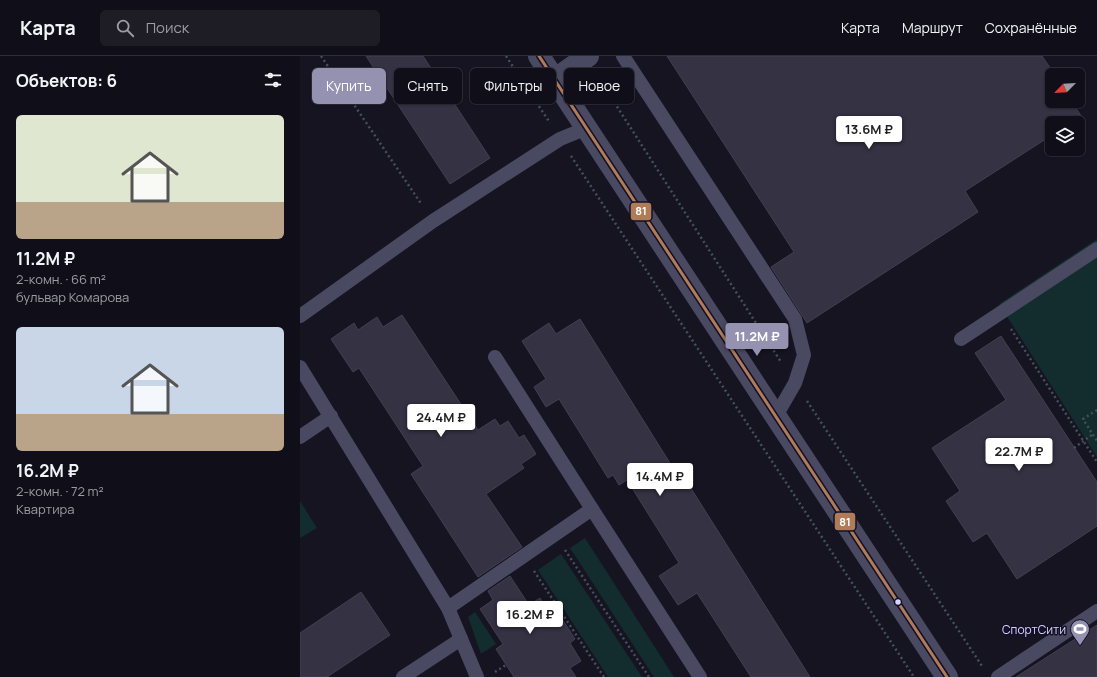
<!DOCTYPE html>
<html lang="ru">
<meta charset="utf-8">
<style>
:root{--surface:#100f19;--page:#1e1d26;--text:#f1f3f6;--muted:#9c9ca2;--line:#302f38;--accent:#9591b1}
body{margin:0;font-family:Manrope,sans-serif;background:var(--page);color:var(--text);height:100vh;display:flex;flex-direction:column;font-size:15px;white-space:nowrap}
*{box-sizing:border-box;margin:0}
p{font-size:13px;color:var(--muted)}
.icon{flex:none;width:22px;height:22px;fill:none;stroke:currentColor;stroke-width:2;stroke-linecap:round;stroke-linejoin:round}
.map{position:relative;flex:1;overflow:hidden}
.sheet{display:flex;flex-direction:column;background:var(--surface);width:300px}
.sheet>*{flex:none}
.banner{position:absolute;left:12px;top:12px;width:380px;height:36px;display:flex;gap:8px}
.needle{width:26px;rotate:246deg}
.controls{position:absolute;left:745px;top:12px;display:grid;gap:8px}
.controls a{display:grid;place-items:center;width:40px;height:40px;border-radius:6px;background:var(--surface);box-shadow:0 1px 3px #0004,0 0 0 1px var(--line);font-size:20px}
.price{position:absolute;translate:-50% -34px;padding:0 9px;border-radius:4px;background:#fff;color:#222;font-size:13px;line-height:26px;filter:drop-shadow(0 1px 2px #0008)}
.price::after{content:'';position:absolute;left:50%;top:24px;width:12px;height:9px;margin-left:-6px;background:inherit;clip-path:polygon(0 0,100% 0,50% 100%)}
.price.on{background:var(--accent);color:#fff}
ul{padding:0;list-style:none}
li{display:grid;align-content:center;gap:8px;height:212px;padding:0 16px}
li span{display:grid;place-items:center;height:124px;border-radius:6px;color:#555}
li>.icon{margin-inline-start:auto}
span .icon{width:72px;height:72px;fill:#fffc;stroke-width:1}
li b{font-size:17px}
h2{display:flex;justify-content:space-between;align-items:center;height:48px;padding:0 16px;font-size:17px}
.tag{padding:0 14px;border-radius:6px;background:var(--surface);box-shadow:0 1px 3px #0004,0 0 0 1px var(--line);font-size:14px;line-height:36px}
.tag.on{background:var(--accent);color:#fff}
header{display:flex;align-items:center;gap:24px;box-sizing:border-box;height:56px;padding:0 20px;background:var(--surface);border-bottom:1px solid var(--line)}
header strong{font-size:19px}
nav{display:flex;gap:22px;margin-inline-start:auto;font-size:14px}
.search{width:280px;height:36px;background:var(--page);display:flex;align-items:center;gap:10px;box-sizing:border-box;padding:0 14px;border-radius:6px;color:var(--muted);font-size:15px}
main{display:flex;flex:1;min-height:0}
.map>svg:first-child{display:block}
</style>
<header>
<strong>Карта</strong>
<div class="search"><svg class="icon" aria-label="search" viewBox="0 0 24 24"><circle cx="10" cy="10" r="6"/><path d="M15 15l6 6"/></svg>Поиск</div>
<nav><a>Карта</a><a>Маршрут</a><a>Сохранённые</a></nav>
</header>
<main>
<section class="sheet">
<h2>Объектов: 6<svg class="icon" aria-label="filters" viewBox="0 0 24 24"><path d="M4 7h16M4 17h16"/><circle cx="9" cy="7" r="2"/><circle cx="15" cy="17" r="2"/></svg></h2>
<ul>
<li><span style="background:linear-gradient(#dfe7d0 70%,#b9a48a 0)"><svg class="icon" aria-label="home" viewBox="0 0 24 24"><path d="M3 11l9-7 9 7M6 9v11h12V9"/></svg></span><div><b>11.2M ₽</b><p>2-комн. · 66 m²</p><p>бульвар Комарова</p></div></li>
<li><span style="background:linear-gradient(#c9d6e8 70%,#b9a48a 0)"><svg class="icon" aria-label="home" viewBox="0 0 24 24"><path d="M3 11l9-7 9 7M6 9v11h12V9"/></svg></span><div><b>16.2M ₽</b><p>2-комн. · 72 m²</p><p>Квартира</p></div></li>
</ul>
</section>
<div class="map">
<svg width="797" height="621" viewBox="0 0 797 621">
<rect width="100%" height="100%" fill="#161421"/>
<!-- green -->
<g fill="#132c2d">
<path d="M 797,183 L 797,401 L 699,248 Z"/>
<path d="M 0,445 L 17,472 L 0,482 Z"/>
<path d="M 285,482 L 374,621 L 354,621 L 270,492 Z"/>
<path d="M 261,498 L 342,621 L 308,621 L 238,514 Z"/>
<path d="M 175,556 L 196,588 L 181,598 L 168,561 Z"/>
</g>
<!-- building -->
<g fill="#343243" stroke="#433f54">
<path d="M 66,0 L 123,0 L 190,102 L 150,128 Z"/>
<path d="M 367,0 L 742,0 L 755,19 L 752,19 L 752,45 L 771,45 L 786,67 L 752,67 L 752,79 L 665,135 L 678,156 L 507,267 L 471,211 L 494,196 Z"/>
<path d="M 102,259 L 178,374 L 195,363 L 200,370 L 208,365 L 219,382 L 224,379 L 236,398 L 221,408 L 224,412 L 186,438 L 222,491 L 178,521 L 111,418 L 123,410 L 59,312 L 53,316 L 31,283 L 54,267 L 58,274 L 77,261 L 83,271 Z"/>
<path d="M 280,263 L 383,428 L 387,426 L 510,621 L 451,621 L 397,537 L 378,549 L 359,520 L 379,507 L 327,424 L 319,429 L 313,419 L 308,422 L 259,343 L 246,351 L 234,331 L 246,323 L 222,285 L 249,267 L 256,278 Z"/>
<path d="M 701,280 L 797,426 L 797,470 L 717,523 L 687,477 L 673,486 L 646,445 L 660,435 L 632,392 L 706,344 L 675,297 Z"/>
<path d="M 210,520 L 229,549 L 240,542 L 251,559 L 257,555 L 275,583 L 270,587 L 281,605 L 270,612 L 276,621 L 214,621 L 196,593 L 203,588 L 180,553 L 193,544 L 188,535 Z"/>
<path d="M 61,536 L 90,579 L 27,621 L 0,621 L 0,577 Z"/>
<path d="M 797,569 L 797,621 L 716,621 Z"/>
</g>
<g fill="none" stroke-linecap="round" stroke-linejoin="round">
<!-- path -->
<g stroke="#44505f" stroke-width="2.5" stroke-dasharray="2 3" stroke-linecap="butt">
<path d="M 21,0 L 122,149"/>
<path d="M 206,0 L 250,67"/>
<path d="M 298,21 L 481,306"/>
<path d="M 271,100 L 614,621"/>
<path d="M 711,273 L 797,406"/>
<path d="M 450,280 L 459,274"/>
<path d="M 507,345 L 682,610"/>
<path d="M 797,354 L 783,363 L 797,385"/>
<path d="M 774,392 L 793,378"/>
<path d="M 265,494 L 349,621"/>
<path d="M 234,515 L 304,621"/>
<path d="M 195,616 L 206,609"/>
</g>
<!-- service -->
<g stroke="#4a4962" stroke-width="14">
<path d="M 323,0 L 495,263 L 504,299 L 495,327 L 476,360"/>
<path d="M 0,260 L 133,165 L 260,83 L 287,72"/>
<path d="M 661,283 L 797,193"/>
<path d="M 0,311 L 148,552 L 177,621"/>
<path d="M 0,381 L 31,360"/>
<path d="M 292,453 L 400,621"/>
<path d="M 148,552 L 292,453 L 195,301"/>
<path d="M 103,621 L 161,583"/>
<path d="M 698,621 L 797,555"/>
</g>
<!-- minor -->
<path stroke="#4a4962" stroke-width="22" d="M 254,24 L 288,0"/>
<!-- tertiary -->
<path stroke="#4a4962" stroke-width="22" d="M 239,0 L 647,621"/>
<!-- bus-1 casing -->
<g stroke="#130f26" stroke-width="6">
<path id="bus-1" d="M 239,0 L 647,621"/>
</g>
<!-- bus-1 -->
<use href="#bus-1" stroke="#b07c57" stroke-width="3"/>
</g>
<!-- icons -->
<defs>
<g id="stadium-pin" transform="scale(1)"><path d="M0 17L-7.5 6A9.5 9.5 0 1 1 7.5 6Z" fill="#9591b1" stroke="#130f26"/><path d="M0-5a6.5 5 0 1 0 0 10a6.5 5 0 1 0 0-10ZM-3.5-1.8h7v3.6h-7Z" fill="#fff"/></g>
</defs>
<g fill-rule="evenodd">
<use href="#stadium-pin" x="780" y="573"/>
</g>
<!-- markers -->
<circle fill="#d9d4ff" stroke="#130f26" stroke-width="1.5" cx="598" cy="546" r="3.5"/>
<g text-anchor="middle" dominant-baseline="central" stroke-width="3" stroke-linejoin="round" paint-order="stroke">
<!-- poi labels -->
<g font-size="12" fill="#d9d4ff" stroke="#130f26" text-anchor="end">
<text x="766" y="573">СпортСити</text>
</g>
</g>
<g stroke="#130f26" stroke-width="1.5">
<rect x="330" y="146" width="22" height="19" rx="4" fill="#b07c57"/>
<rect x="534" y="456" width="22" height="19" rx="4" fill="#b07c57"/>
</g>
<g font-size="11" text-anchor="middle" font-weight="bold" fill="#fff">
<text x="341" y="159">81</text>
<text x="545" y="470">81</text>
</g>
</svg>
<div class="controls">
<a><svg class="needle" viewBox="-14 -14 28 28"><path d="M0-13l5 13h-10z" fill="#e53935"/><path d="M0 13l5-13h-10z" fill="#9c9ca2"/></svg></a>
<a><svg class="icon" aria-label="layers" viewBox="0 0 24 24"><path d="M12 4l9 5-9 5-9-5zM3 14l9 5 9-5"/></svg></a>
</div>
<b class="price" style="left:569px;top:94px">13.6M ₽</b>
<b class="price on" style="left:457px;top:301px">11.2M ₽</b>
<b class="price" style="left:141px;top:382px">24.4M ₽</b>
<b class="price" style="left:719px;top:416px">22.7M ₽</b>
<b class="price" style="left:360px;top:441px">14.4M ₽</b>
<b class="price" style="left:230px;top:579px">16.2M ₽</b>
<div class="banner">
<a class="tag on">Купить</a>
<a class="tag">Снять</a>
<a class="tag">Фильтры</a>
<a class="tag">Новое</a>
</div>
</div>
</main>
